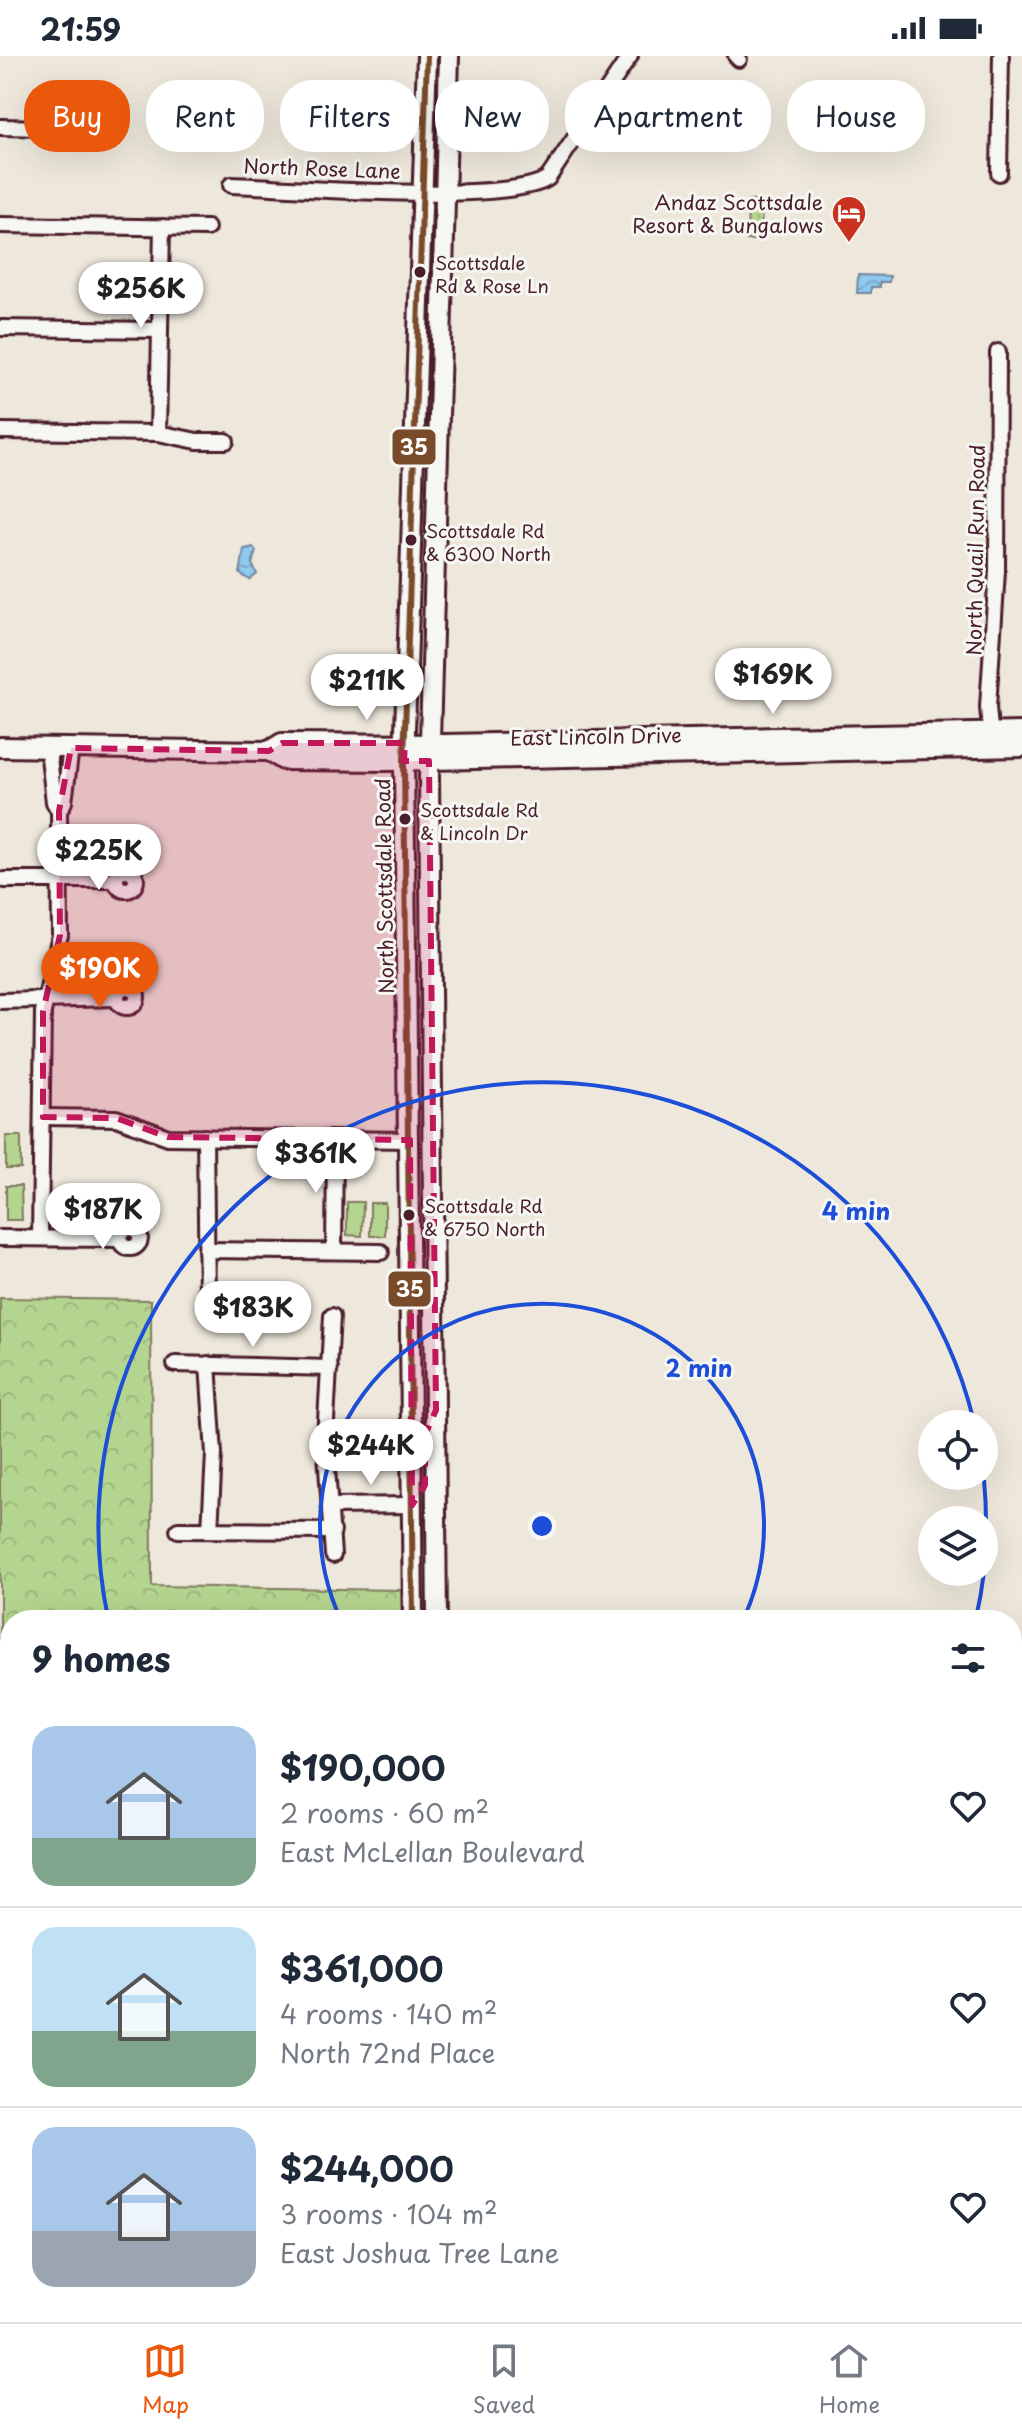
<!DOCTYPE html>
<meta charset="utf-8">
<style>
:root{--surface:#fff;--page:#f6f6f7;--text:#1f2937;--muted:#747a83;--line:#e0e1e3;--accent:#ea580c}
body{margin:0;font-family:"Playpen Sans",sans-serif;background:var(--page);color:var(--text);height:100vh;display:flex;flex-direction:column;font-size:30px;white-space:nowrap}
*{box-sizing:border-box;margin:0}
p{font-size:26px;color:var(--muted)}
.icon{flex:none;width:44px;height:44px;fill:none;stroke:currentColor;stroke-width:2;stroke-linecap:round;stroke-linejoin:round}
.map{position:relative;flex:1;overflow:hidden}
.sheet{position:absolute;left:0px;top:1554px;width:1022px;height:712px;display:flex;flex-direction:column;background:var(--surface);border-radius:32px 32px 0 0;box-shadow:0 8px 32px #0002}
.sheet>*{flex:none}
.hud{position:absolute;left:24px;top:24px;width:974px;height:72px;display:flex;gap:16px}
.controls{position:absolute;left:918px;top:1354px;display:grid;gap:16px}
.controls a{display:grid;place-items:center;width:80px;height:80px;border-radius:50%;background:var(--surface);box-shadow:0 8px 32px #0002;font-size:40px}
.price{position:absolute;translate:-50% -68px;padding:0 18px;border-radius:28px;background:#fff;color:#222;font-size:26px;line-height:52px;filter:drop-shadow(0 2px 4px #0008)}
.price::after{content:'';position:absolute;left:50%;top:48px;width:24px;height:18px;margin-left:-12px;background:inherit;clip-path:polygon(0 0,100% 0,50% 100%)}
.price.current{background:var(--accent);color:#fff}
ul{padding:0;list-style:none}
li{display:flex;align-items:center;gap:24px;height:200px;padding:0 32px}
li+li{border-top:2px solid var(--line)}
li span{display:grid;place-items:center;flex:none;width:224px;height:160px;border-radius:24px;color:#555}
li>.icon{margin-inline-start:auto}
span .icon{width:96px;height:96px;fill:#fffc;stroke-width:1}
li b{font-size:34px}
h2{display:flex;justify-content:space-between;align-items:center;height:96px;padding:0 32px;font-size:34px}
.tag{padding:0 28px;border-radius:32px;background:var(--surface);box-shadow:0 8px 32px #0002;font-size:28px;line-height:72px}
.tag.current{background:var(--accent);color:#fff}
.status{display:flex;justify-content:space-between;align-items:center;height:56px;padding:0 40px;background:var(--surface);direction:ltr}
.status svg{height:22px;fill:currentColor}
.dock{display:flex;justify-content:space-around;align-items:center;height:112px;border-top:2px solid var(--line);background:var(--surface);font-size:22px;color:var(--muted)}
.dock a{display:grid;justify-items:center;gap:4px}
.dock .current{color:var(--accent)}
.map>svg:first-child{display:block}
</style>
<div class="status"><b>21:59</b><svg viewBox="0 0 49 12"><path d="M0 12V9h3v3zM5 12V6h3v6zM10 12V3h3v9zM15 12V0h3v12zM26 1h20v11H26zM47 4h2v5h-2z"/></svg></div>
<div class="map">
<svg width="1022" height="2266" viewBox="0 0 1022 2266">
<defs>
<pattern id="grass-dots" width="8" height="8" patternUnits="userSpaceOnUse" patternTransform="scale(2)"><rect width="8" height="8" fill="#b4d58f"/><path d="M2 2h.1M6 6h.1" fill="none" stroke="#9cb67c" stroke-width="1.8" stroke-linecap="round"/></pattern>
<pattern id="park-crowns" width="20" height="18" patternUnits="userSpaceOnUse" patternTransform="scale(2)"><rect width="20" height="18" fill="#b4d58f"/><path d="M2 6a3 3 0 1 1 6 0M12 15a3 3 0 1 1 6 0" fill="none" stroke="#9cb67c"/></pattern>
<pattern id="water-waves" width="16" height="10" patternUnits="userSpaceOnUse" patternTransform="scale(2)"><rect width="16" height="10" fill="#8ec9ee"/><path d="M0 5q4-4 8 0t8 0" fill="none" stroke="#7caccc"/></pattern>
</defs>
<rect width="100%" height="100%" fill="#eee8dc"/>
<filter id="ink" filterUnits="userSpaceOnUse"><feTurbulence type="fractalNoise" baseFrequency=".0125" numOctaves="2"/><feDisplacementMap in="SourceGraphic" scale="16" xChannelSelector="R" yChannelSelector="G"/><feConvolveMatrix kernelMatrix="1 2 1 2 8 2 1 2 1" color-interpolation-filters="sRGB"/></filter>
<g filter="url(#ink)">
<!-- grass -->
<path fill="url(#grass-dots)" stroke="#7f7a5d" stroke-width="2" d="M 748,145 L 762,145 L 761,184 L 747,184 Z"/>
<!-- park -->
<path fill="url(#park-crowns)" stroke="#7f7a5d" stroke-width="2" d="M 0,1242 L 151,1244 L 152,1530 L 401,1534 L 402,1564 L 10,1564 L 10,1783 L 0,1783 Z"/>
<!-- garden -->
<g fill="#b4d58f" stroke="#7f7a5d" stroke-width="2">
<rect x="6" y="1080" width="15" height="33"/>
<path d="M 6,1130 L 21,1130 L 22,1164 L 6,1164 Z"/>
<path d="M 347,1146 L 363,1146 L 362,1180 L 347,1179 Z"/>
<rect x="370" y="1147" width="15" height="33"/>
</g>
<!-- water -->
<g fill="url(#water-waves)" stroke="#7385a0" stroke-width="2">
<path d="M 858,219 L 890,220 L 889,226 L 880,226 L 880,231 L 871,231 L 871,237 L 857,237 Z"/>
<path d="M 253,491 L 256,495 L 252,508 L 257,518 L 250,524 L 240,518 L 244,493 Z"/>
</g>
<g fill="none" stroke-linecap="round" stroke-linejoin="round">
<!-- minor casing -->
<g stroke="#4a1f2b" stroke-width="20">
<g id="minor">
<path d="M 736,0 L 739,3"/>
<path d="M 0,71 L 93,73 L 111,61"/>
<path d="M 999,117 L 1001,0"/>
<path d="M 231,129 C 291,131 510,149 548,122 L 630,0"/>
<path d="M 0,169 L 207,172"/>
<path d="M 0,272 L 160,274"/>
<path d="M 0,375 L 158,377 L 197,385 L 226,385"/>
<path d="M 158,377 L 162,171"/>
<path d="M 991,684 L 988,651 L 997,515 L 998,296"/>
<path d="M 59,755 L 64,746 L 71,692"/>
<circle cx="126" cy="824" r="10"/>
<path d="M 4,824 L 115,824"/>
<circle cx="127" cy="941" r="10"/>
<path d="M 0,945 L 116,942"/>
<path d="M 43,1061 L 116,1062 L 168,1081 L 410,1084"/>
<path d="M 205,1081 L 207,1242"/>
<circle cx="130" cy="1182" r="10"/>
<path d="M 40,1181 L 43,956 L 60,879 L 59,755 L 54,746 L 48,692"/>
<path d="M 0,1182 L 119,1183"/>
<path d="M 206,1194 L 381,1196"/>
<path d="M 334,1195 L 335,1083"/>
<path d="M 332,1260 L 325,1382 L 333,1499"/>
<path d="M 175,1308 L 330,1312"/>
<path d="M 208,1308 L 214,1398 L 210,1474"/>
<path d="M 331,1450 L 412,1449"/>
<path d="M 178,1474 L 333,1475"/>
<path d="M 1012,1797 L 1022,1797"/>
</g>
</g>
<!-- major casing -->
<g stroke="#4a1f2b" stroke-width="24">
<g id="major">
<path d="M 0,691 L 269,695 L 283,704 L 387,705 L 1022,691"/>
<path d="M 269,695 L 282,687 L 446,688 L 1022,676"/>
<path d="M 413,1564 L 404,705 L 427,0"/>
<path d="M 437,1564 L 429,720 L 449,0"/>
<path d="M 0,1793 L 10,1794"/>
<path d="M 0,1807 L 10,1808"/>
<path d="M 418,2256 L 419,2266"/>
<path d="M 444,2256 L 444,2266"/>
</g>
</g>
<!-- minor -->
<use href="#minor" stroke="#f6f6f2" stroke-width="14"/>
<!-- major -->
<use href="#major" stroke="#f6f6f2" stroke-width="18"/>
<!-- bus-1 casing -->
<g stroke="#f6f6f2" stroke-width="12">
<path id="bus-1" d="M 413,1564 L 404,705 L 427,0"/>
</g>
<!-- bus-1 -->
<use href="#bus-1" stroke="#7a4b2a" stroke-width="6"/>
</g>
</g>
<!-- marked area -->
<path fill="#c2185b" fill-opacity="0.2" stroke="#c2185b" stroke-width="6" stroke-dasharray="16 10" stroke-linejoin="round" d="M 282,687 L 405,687 L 404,705 L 429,705 L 436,1354 L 425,1379 L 425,1429 L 412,1449 L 410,1084 L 168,1081 L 116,1062 L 43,1061 L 43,956 L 60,879 L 59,755 L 71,692 L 269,695 Z"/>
<!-- distance rings -->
<g fill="none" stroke="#1d4ed8" stroke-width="4">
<path d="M341 1564A222 222 0 1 1 743 1564"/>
<path d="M984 1516A444 444 0 0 1 976 1562M108 1562A444 444 0 0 1 974 1366M984 1424A444 444 0 0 1 984 1509"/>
</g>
<!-- icons -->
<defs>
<g id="hotel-pin" transform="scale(1.8)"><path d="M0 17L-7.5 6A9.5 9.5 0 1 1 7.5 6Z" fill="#c8321e" stroke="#f6f6f2"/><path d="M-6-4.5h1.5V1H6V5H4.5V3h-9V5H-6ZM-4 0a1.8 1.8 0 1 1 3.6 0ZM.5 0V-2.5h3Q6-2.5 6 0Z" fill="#fff"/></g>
</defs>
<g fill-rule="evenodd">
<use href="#hotel-pin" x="849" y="157"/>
</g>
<!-- markers -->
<g fill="#4a1f2b" stroke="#f6f6f2" stroke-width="3">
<circle cx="420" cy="216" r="7"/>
<circle cx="411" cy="484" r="7"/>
<circle cx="405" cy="763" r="7"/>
<circle cx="409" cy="1159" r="7"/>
</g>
<g text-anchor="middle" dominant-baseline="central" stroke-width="6" stroke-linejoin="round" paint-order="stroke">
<!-- bus labels -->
<g font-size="18" fill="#4a1f2b" stroke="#f6f6f2" text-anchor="start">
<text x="435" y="206">Scottsdale<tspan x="435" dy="23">Rd &amp; Rose Ln</tspan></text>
<text x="426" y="474">Scottsdale Rd<tspan x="426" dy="23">&amp; 6300 North</tspan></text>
<text x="420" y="753">Scottsdale Rd<tspan x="420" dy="23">&amp; Lincoln Dr</tspan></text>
<text x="424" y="1149">Scottsdale Rd<tspan x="424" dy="23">&amp; 6750 North</tspan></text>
</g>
<!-- street labels -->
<g font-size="20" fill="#4a1f2b" stroke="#f6f6f2">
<text transform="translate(322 112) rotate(2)">North Rose Lane</text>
<text transform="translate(975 494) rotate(-89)">North Quail Run Road</text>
<text transform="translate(596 680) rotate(-1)">East Lincoln Drive</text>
<text transform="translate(384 830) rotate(-91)">North Scottsdale Road</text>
</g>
<!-- poi labels -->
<g font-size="20" fill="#4a1f2b" stroke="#f6f6f2" text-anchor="end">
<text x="823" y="146">Andaz Scottsdale<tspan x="823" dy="23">Resort &amp; Bungalows</tspan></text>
</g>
</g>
<circle cx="542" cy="1470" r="12" fill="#1d4ed8" stroke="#f6f6f2" stroke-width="4"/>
<g font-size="24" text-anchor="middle" font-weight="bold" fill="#1d4ed8" stroke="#f6f6f2" stroke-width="6" stroke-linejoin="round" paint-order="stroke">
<text x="856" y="1164">4 min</text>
<text x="699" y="1321">2 min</text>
</g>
<g stroke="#f6f6f2" stroke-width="3">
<rect x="391" y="372" width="46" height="38" rx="8" fill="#7a4b2a"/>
<rect x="387" y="1214" width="45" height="38" rx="8" fill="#7a4b2a"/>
</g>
<g font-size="22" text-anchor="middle" font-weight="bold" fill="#fff">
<text x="414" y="399">35</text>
<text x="410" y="1241">35</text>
</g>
</svg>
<div class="controls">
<a><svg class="icon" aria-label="locate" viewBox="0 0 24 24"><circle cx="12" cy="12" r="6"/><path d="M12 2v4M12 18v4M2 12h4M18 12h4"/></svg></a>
<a><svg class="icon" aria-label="layers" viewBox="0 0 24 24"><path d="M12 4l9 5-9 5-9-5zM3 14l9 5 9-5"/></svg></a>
</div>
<b class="price" style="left:141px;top:274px">$256K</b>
<b class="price" style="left:773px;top:660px">$169K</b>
<b class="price" style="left:367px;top:666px">$211K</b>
<b class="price" style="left:99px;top:836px">$225K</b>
<b class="price current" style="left:100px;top:954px">$190K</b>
<b class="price" style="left:316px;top:1139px">$361K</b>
<b class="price" style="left:103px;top:1195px">$187K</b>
<b class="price" style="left:253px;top:1293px">$183K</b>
<b class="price" style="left:371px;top:1431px">$244K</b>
<div class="hud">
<a class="tag current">Buy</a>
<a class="tag">Rent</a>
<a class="tag">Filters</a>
<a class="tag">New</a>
<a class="tag">Apartment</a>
<a class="tag">House</a>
</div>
<section class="sheet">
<h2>9 homes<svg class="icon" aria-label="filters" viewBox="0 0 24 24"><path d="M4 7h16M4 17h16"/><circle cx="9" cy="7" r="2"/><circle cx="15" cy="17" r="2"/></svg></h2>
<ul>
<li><span style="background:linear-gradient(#a9c7e8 70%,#7fa58c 0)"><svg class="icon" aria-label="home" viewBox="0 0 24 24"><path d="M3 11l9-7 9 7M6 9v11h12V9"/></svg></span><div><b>$190,000</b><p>2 rooms · 60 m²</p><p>East McLellan Boulevard</p></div><svg class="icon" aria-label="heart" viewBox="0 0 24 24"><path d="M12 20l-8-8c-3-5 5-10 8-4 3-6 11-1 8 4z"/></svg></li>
<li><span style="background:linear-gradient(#bfe0f5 65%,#7fa58c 0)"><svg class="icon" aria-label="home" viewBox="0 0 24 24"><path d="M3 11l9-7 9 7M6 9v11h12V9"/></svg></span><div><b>$361,000</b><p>4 rooms · 140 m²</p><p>North 72nd Place</p></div><svg class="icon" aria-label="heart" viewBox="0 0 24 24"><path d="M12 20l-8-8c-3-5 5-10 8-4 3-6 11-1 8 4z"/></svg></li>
<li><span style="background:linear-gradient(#a9c7e8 65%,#9aa5b1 0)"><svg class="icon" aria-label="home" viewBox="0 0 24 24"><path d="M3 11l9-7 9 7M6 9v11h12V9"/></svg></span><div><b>$244,000</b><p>3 rooms · 104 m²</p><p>East Joshua Tree Lane</p></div><svg class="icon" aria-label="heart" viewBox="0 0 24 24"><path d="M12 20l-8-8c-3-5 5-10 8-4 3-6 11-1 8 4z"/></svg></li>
</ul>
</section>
</div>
<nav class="dock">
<a class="current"><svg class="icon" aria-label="map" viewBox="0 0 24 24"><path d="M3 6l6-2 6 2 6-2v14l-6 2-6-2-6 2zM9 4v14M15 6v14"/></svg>Map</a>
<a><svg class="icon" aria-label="saved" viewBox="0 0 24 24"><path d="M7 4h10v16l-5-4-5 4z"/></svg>Saved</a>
<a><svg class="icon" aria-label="home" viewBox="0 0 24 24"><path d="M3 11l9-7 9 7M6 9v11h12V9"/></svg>Home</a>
</nav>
